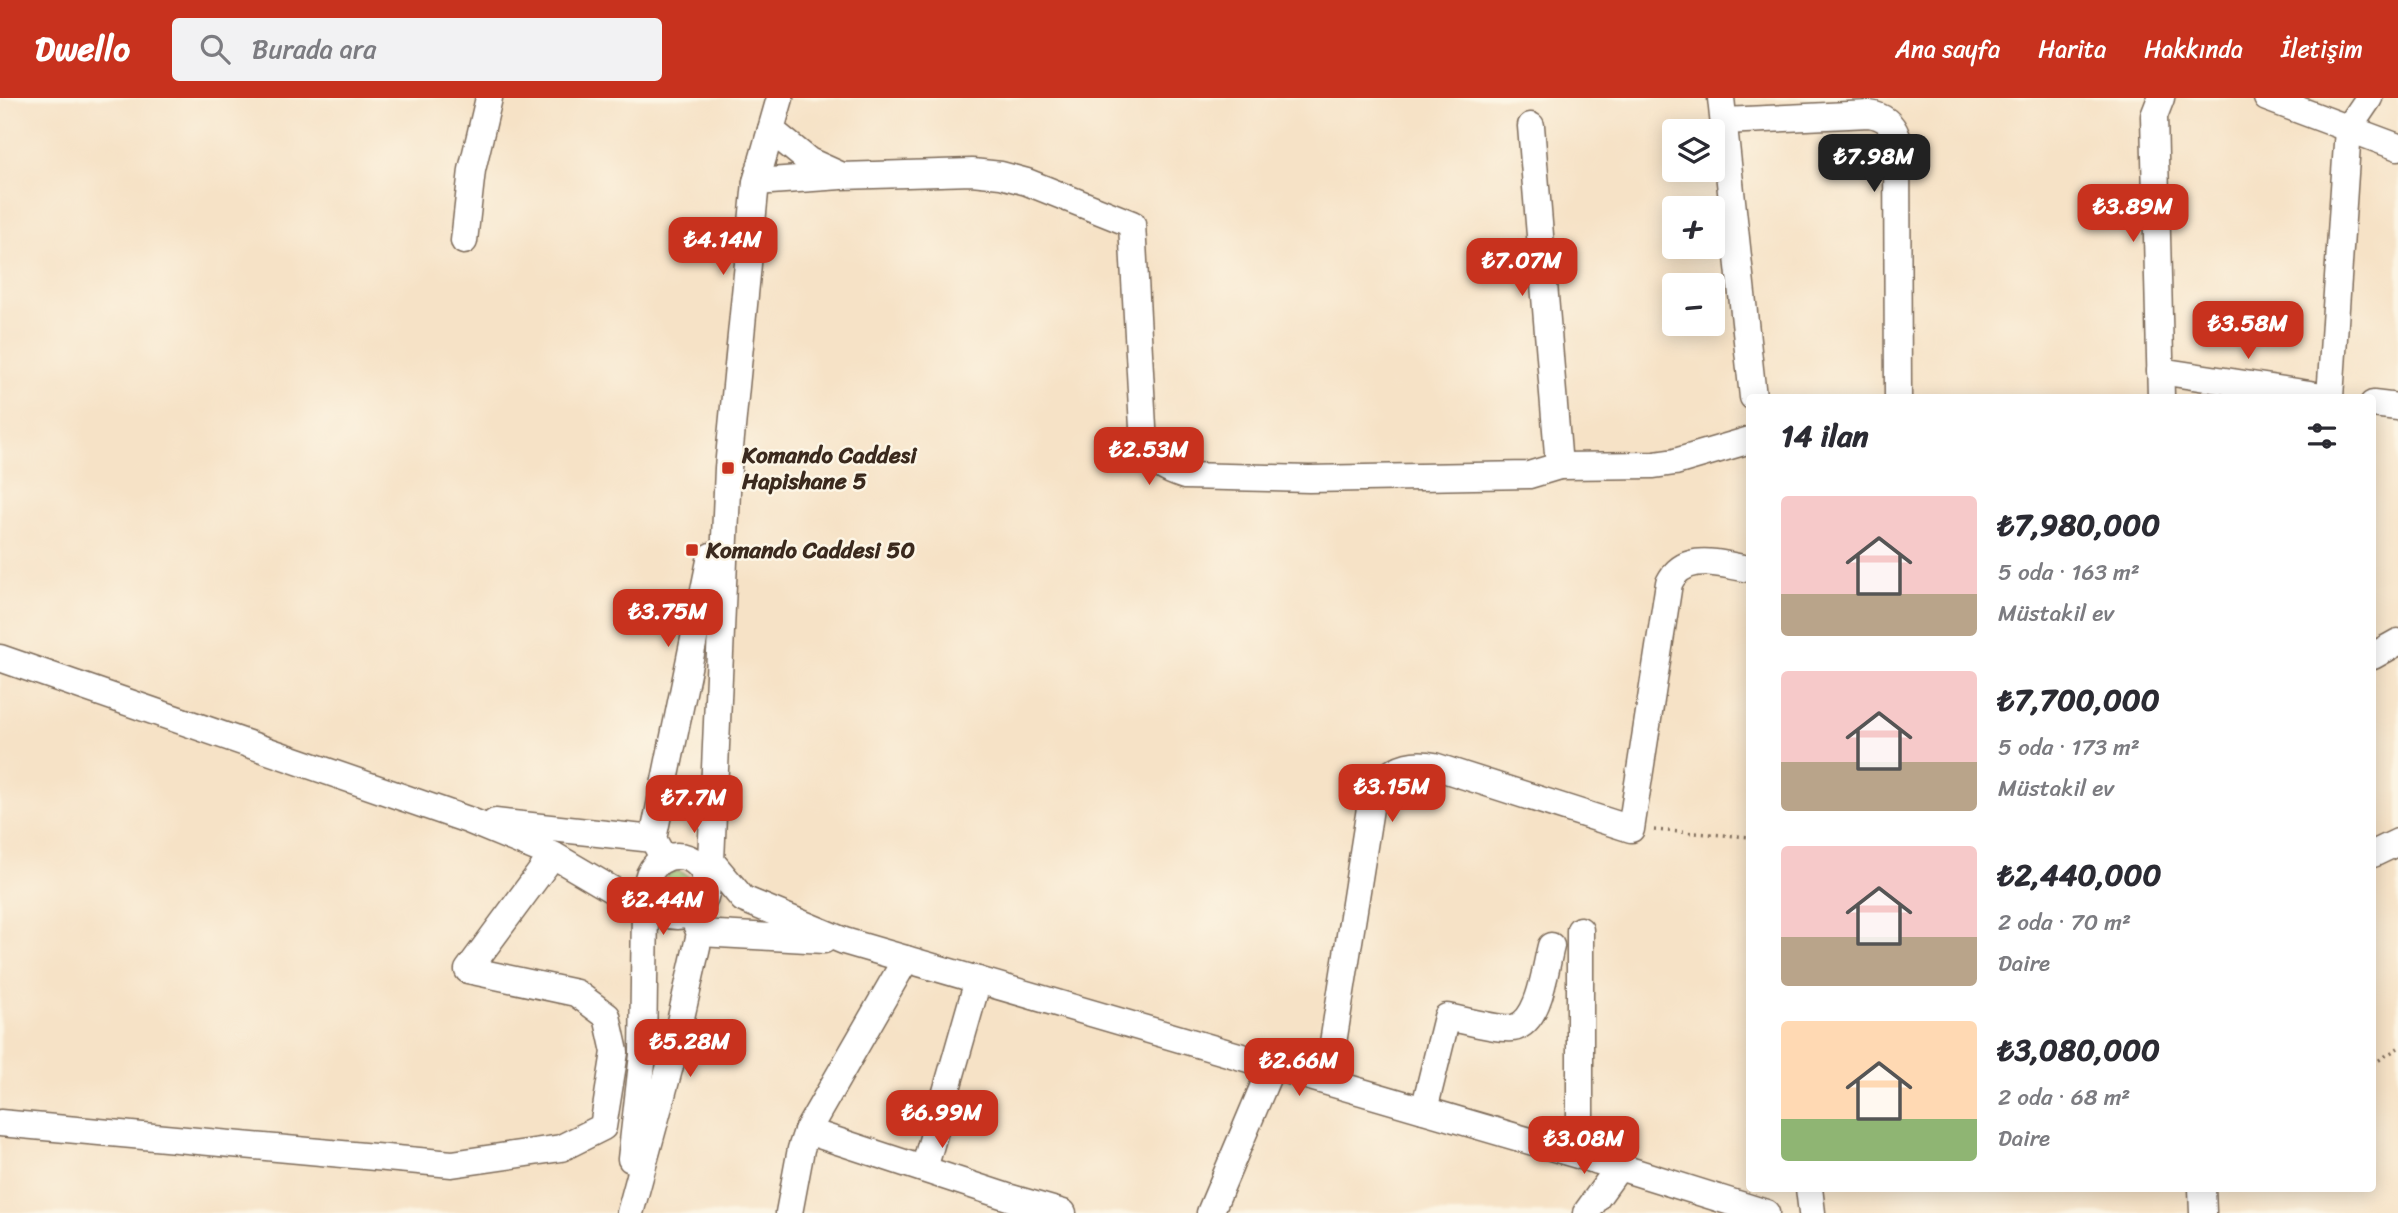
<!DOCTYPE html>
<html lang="tr">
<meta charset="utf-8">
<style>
:root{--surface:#fff;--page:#f2f2f3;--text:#2b2b33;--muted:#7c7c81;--accent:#c8321e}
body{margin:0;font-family:Sriracha,sans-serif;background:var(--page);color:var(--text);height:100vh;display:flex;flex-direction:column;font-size:26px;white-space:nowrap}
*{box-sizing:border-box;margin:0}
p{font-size:23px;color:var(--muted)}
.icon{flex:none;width:38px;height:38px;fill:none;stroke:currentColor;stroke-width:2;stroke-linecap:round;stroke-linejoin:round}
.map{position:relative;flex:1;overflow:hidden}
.side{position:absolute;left:1746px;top:296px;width:630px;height:798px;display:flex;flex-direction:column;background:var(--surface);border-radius:7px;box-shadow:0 4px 18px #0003}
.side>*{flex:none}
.fabs{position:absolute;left:1662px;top:21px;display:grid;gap:14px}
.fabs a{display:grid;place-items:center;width:63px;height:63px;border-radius:7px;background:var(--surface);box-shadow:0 4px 18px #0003;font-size:35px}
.price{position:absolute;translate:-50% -60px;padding:0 16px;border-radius:14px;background:var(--accent);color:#fff;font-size:23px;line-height:46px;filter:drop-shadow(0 2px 4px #0008)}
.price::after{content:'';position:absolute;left:50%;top:42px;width:21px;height:16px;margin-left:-10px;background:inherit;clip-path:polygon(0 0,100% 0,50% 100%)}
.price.active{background:#222;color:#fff}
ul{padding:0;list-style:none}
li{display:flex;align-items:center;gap:21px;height:175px;padding:0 35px}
li span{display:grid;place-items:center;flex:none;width:196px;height:140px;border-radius:7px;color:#555}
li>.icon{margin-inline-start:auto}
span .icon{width:84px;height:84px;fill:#fffc;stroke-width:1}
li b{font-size:30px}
h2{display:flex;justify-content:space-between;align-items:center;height:84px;padding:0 35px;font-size:30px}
header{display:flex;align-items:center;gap:42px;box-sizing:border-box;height:98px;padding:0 35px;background:var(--accent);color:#fff}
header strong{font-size:33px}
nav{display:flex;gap:38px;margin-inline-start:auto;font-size:24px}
.search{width:490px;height:63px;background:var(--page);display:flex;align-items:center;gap:18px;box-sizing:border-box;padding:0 24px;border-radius:7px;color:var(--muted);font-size:26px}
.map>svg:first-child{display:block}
</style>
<header>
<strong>Dwello</strong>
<div class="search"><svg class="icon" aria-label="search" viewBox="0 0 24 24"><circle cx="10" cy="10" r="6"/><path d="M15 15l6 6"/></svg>Burada ara</div>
<nav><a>Ana sayfa</a><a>Harita</a><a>Hakkında</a><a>İletişim</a></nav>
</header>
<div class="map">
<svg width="2398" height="1115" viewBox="0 0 2398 1115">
<rect width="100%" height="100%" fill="#fcf5e5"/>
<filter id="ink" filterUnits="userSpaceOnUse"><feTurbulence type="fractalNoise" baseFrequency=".0143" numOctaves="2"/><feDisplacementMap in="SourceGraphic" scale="14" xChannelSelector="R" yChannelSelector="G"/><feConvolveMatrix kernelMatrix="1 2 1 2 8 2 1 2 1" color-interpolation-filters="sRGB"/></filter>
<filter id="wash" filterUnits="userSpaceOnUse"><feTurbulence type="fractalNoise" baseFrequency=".00686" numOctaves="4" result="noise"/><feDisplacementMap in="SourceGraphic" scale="28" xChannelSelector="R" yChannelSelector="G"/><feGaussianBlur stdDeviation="1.57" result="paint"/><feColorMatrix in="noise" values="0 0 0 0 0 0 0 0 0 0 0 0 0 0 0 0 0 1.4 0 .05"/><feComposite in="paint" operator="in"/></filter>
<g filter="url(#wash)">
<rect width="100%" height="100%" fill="#f6e2c6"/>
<!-- grass -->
<circle fill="#afd983" stroke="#758250" stroke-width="2" cx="677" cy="788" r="14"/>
</g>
<g filter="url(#ink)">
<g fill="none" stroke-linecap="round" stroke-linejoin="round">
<!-- minor casing -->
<g stroke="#7c6a59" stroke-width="29">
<g id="minor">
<path d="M 1721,0 L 1753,299"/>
<path d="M 2161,0 L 2154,18 L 2161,299"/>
<path d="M 2267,0 L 2398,49"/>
<path d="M 1724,23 L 1869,16 C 1884,18 1892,25 1897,39 L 1898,299"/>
<path d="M 1531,28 L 1559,368"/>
<path d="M 771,32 L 809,63 L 840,77"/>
<path d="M 756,84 L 841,78 L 972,74 L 1001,77 L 1027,84 L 1132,126 L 1144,348 C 1156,366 1165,372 1185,378 L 1309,381 L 1529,377 L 1559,368 L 1654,367 L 1675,364 L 1750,342"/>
<path d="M 464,143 L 472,72 L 489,0"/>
<path d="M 2160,273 L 2329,299"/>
<path d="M 2330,299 L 2348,31 L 2369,0"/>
<path d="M 2373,306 L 2398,309"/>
<path d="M 2373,558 L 2398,544"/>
<path d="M 0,560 L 468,722 L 553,757 L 645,811"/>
<path d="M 495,724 L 653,741"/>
<path d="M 2373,756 L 2398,744"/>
<circle cx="677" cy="788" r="30"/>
<path d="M 664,761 L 653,741 L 711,458"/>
<path d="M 711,763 L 743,801 L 844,843 L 1619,1069 L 1766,1115"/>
<path d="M 704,775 L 711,763 L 728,370 L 756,84 L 780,0"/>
<path d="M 1580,832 L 1580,1057"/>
<path d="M 700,835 L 824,842"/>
<path d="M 1327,983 L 1371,704 C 1382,675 1404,662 1434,668 L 1631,731 L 1669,485 C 1685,452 1721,467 1750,471"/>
<path d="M 1424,1012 L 1447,919 C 1463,922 1499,932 1513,930 C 1540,925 1545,870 1551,848"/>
<path d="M 0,1025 L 452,1066 L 561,1050 L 603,1029 L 615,954 L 607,918 L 576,895 L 468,872 L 553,757"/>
<path d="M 807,1033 L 1011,1100 L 1063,1115"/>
<path d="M 631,1061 L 643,957 L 645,811"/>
<path d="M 924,1071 L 978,882"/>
<path d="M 1809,1090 L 1812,1115"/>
<path d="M 2202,1090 L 2203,1115"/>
<path d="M 630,1115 L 671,964 L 700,835 L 691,815"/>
<path d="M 789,1115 L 801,1051 L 807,1033 L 906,861"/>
<path d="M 1210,1115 L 1272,968"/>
<path d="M 1586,1115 L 1619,1069"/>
</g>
</g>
<!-- path -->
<g stroke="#7c6a59" stroke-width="3.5" stroke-dasharray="2 5" stroke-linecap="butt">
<path d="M 1654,732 L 1750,739"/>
<path d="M 2373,966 L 2398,950"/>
</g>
<!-- minor -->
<use href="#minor" stroke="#fff" stroke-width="26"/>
</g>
</g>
<!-- markers -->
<g fill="#c8321e" stroke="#fcf5e5" stroke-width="2.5">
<rect x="721" y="363" width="14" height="14" rx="3.5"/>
<rect x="685" y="445" width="14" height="14" rx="3.5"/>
</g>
<g text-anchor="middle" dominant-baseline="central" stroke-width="5" stroke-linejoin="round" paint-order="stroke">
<!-- poi labels -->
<g font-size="23" font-weight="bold" fill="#3b2a1e" stroke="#fcf5e5" text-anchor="start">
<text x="742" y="357">Komando Caddesi<tspan x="742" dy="26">Hapishane 5</tspan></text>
<text x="706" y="452">Komando Caddesi 50</text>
</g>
</g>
</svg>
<div class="fabs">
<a><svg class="icon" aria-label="layers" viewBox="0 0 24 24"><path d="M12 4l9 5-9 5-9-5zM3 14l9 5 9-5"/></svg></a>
<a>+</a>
<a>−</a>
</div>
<b class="price active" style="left:1874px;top:96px">₺7.98M</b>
<b class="price" style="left:2133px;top:146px">₺3.89M</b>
<b class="price" style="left:723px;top:179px">₺4.14M</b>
<b class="price" style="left:1522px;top:200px">₺7.07M</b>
<b class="price" style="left:2248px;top:263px">₺3.58M</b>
<b class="price" style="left:1149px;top:389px">₺2.53M</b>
<b class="price" style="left:668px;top:551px">₺3.75M</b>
<b class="price" style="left:1392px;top:726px">₺3.15M</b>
<b class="price" style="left:694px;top:737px">₺7.7M</b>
<b class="price" style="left:663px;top:839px">₺2.44M</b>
<b class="price" style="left:690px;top:981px">₺5.28M</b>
<b class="price" style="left:1299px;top:1000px">₺2.66M</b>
<b class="price" style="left:942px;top:1052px">₺6.99M</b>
<b class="price" style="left:1584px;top:1078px">₺3.08M</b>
<section class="side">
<h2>14 ilan<svg class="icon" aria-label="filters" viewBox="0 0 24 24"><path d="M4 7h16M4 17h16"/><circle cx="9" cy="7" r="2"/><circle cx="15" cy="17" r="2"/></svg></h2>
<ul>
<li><span style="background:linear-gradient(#f6c9c9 70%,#b9a48a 0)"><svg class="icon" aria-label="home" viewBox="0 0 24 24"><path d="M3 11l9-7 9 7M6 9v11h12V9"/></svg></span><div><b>₺7,980,000</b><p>5 oda · 163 m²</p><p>Müstakil ev</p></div></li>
<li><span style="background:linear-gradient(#f6c9c9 65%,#b9a48a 0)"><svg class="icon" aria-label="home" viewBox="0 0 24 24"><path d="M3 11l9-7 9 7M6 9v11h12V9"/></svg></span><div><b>₺7,700,000</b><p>5 oda · 173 m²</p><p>Müstakil ev</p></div></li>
<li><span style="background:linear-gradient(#f6c9c9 65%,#b9a48a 0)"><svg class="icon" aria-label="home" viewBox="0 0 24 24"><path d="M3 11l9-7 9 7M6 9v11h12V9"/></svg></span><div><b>₺2,440,000</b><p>2 oda · 70 m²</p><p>Daire</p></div></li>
<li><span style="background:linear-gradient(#ffd9b3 70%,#8fb573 0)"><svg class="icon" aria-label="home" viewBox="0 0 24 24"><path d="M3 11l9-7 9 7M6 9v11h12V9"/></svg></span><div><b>₺3,080,000</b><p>2 oda · 68 m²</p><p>Daire</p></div></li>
</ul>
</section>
</div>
